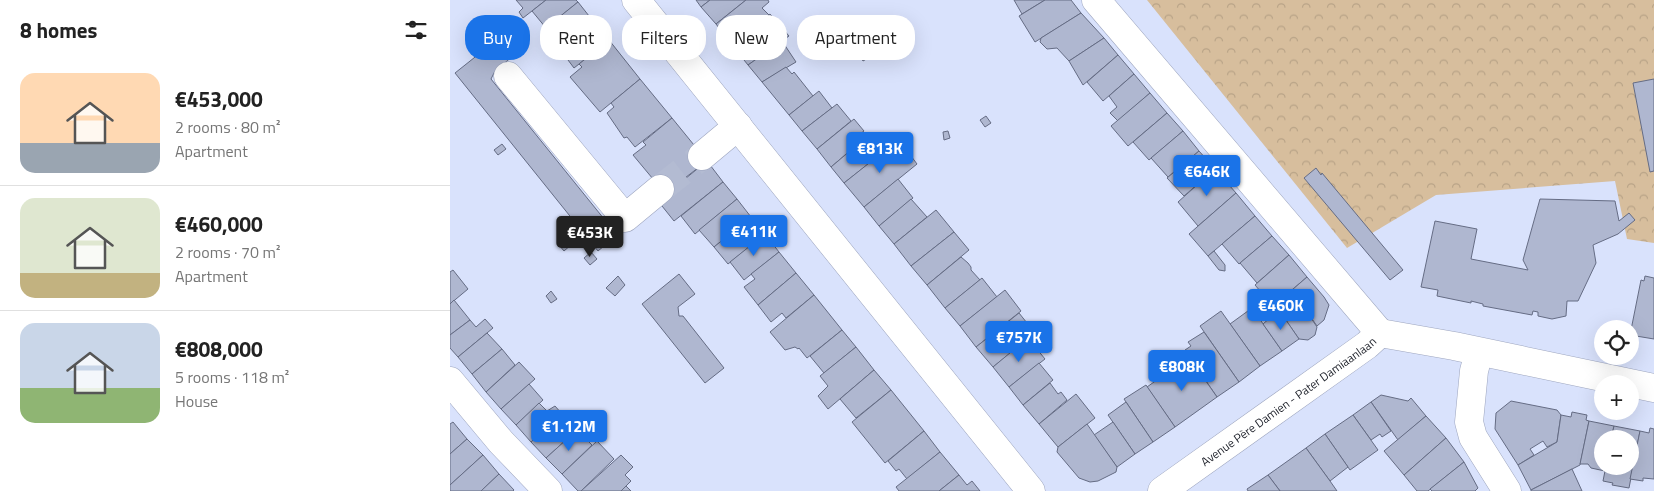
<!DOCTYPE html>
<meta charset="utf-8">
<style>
:root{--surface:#fff;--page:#f2f2f2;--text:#222;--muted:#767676;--line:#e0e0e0;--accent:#1a73e8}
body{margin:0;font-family:"Titillium Web",sans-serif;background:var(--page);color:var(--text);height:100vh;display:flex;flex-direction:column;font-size:19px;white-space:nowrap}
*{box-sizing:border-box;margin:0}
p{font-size:16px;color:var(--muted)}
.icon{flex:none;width:28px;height:28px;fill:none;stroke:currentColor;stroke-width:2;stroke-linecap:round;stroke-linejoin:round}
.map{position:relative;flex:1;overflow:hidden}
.panel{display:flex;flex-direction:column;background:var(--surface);width:450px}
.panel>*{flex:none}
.hud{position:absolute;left:15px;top:15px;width:475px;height:45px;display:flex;gap:10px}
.tools{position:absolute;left:1144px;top:320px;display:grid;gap:10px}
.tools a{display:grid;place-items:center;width:45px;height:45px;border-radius:50%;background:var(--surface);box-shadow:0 5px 20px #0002;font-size:25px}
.price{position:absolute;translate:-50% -42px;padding:0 11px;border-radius:5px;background:var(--accent);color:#fff;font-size:16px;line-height:32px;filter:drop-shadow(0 1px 2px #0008)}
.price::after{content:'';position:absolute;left:50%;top:30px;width:15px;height:11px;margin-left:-8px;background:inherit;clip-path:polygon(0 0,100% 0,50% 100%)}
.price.current{background:#222;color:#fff}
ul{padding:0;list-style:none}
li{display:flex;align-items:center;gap:15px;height:125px;padding:0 20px}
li+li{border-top:1px solid var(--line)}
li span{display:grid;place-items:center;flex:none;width:140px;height:100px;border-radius:15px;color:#555}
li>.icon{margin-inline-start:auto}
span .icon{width:60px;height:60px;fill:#fffc;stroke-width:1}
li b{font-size:21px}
h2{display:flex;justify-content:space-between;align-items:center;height:60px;padding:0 20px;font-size:21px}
.pill{padding:0 18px;border-radius:20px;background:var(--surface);box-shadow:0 5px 20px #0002;font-size:18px;line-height:45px}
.pill.current{background:var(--accent);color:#fff}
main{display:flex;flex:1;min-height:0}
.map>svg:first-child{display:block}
</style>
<main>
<section class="panel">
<h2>8 homes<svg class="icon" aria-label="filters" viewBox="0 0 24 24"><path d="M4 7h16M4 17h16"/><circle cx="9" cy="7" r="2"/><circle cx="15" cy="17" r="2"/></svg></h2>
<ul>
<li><span style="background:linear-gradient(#ffd9b3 70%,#9aa5b1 0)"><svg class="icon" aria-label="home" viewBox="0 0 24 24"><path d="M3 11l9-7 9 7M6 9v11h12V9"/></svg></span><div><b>€453,000</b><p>2 rooms · 80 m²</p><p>Apartment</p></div></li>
<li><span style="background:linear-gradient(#dfe7d0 75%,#c2b280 0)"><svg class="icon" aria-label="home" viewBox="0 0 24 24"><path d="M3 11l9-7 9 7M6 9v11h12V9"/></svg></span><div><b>€460,000</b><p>2 rooms · 70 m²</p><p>Apartment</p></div></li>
<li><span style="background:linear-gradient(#c9d6e8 65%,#8fb573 0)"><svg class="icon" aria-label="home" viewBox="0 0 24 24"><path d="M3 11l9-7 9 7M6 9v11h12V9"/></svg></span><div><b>€808,000</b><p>5 rooms · 118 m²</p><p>House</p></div></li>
</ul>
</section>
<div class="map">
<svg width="1204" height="491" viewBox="0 0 1204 491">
<defs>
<pattern id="forest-crowns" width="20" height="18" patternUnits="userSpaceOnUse" patternTransform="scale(1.25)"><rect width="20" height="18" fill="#d7be9d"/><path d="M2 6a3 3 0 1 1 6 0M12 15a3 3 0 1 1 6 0" fill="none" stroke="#b8a387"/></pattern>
</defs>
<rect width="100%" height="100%" fill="#d9e2fc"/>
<!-- forest -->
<path fill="url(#forest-crowns)" d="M 697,0 L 1204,0 L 1204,243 L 1177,239 L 1165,181 L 986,195 L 897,248 Z"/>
<!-- building -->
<g fill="#afb7d0" stroke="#656c84">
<path d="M 66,0 L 96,0 L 73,18 L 69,12 L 73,8 Z"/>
<path d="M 96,0 L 126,0 L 128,2 L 96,28 L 82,11 Z"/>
<path d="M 246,0 L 260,0 L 251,7 Z"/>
<path d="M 260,0 L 296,0 L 266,24 L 251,7 Z"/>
<path d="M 296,0 L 318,0 L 319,2 L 312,8 L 319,15 L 282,45 L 266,24 Z"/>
<path d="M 564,0 L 595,0 L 572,14 Z"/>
<path d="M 595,0 L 621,0 L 631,13 L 585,42 L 569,16 Z"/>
<path d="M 128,2 L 143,21 L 109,48 L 93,30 Z"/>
<path d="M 631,13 L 654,38 L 619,61 L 607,48 L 597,49 L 590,42 L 591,38 Z"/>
<path d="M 320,14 L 339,36 L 298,65 L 282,45 Z"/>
<path d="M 143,21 L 159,40 L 124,68 L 109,48 Z"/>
<path d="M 49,38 L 63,56 L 45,71 L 41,79 L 167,235 L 148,251 L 5,73 Z"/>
<path d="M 654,38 L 668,55 L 633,85 L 619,61 Z"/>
<path d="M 159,40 L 190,79 L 150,112 L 120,77 L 132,67 L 129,64 Z"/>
<path d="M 332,41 L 346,62 L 312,82 L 298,65 Z"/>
<path d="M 420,46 L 425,54 L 413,61 L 408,53 Z"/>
<path d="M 668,55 L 684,74 L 653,101 L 637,82 Z"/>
<path d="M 336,67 L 342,74 L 344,72 L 363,96 L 339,115 L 312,82 Z"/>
<path d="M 684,74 L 700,93 L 668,121 L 660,113 L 667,107 L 659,96 Z"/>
<path d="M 190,79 L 222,118 L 185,147 L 177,137 L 174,138 L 157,113 L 164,107 L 161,103 Z"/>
<path d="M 1204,79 L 1204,171 L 1200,172 L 1183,83 Z"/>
<path d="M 369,91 L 382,108 L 352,131 L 339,115 Z"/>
<path d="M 700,93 L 717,113 L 678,146 L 661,126 Z"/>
<path d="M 387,104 L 401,121 L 367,149 L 352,131 Z"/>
<path d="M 717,113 L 733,131 L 699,160 L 683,142 Z"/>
<path d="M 536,116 L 541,123 L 535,127 L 530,120 Z"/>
<path d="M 222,118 L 257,161 L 227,184 L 225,181 L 213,191 L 183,155 L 196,145 L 193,142 Z"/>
<path d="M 404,119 L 414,131 L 406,137 L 410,142 L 381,167 L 367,149 Z"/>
<path d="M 498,131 L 500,138 L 494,140 L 493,132 Z"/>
<path d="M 733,131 L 749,151 L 718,177 L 701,158 Z"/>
<path d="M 413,140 L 427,157 L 394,183 L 381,167 Z"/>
<path d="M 52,144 L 56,149 L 48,155 L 44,150 Z"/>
<path d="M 452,144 L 467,164 L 414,207 L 394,183 L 438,148 L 441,153 Z"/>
<path d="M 749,151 L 765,169 L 734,196 L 717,178 Z"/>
<path d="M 257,161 L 273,182 L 224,221 L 208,201 Z"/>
<path d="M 866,168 L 871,175 L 872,173 L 953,270 L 940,280 L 854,178 Z"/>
<path d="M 765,169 L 786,193 L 748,226 L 728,202 Z"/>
<path d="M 448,179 L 463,198 L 429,226 L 414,207 Z"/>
<path d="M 273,182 L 287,199 L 245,234 L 231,216 Z"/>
<path d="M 786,193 L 805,216 L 758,256 L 739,234 Z"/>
<path d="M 287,199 L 301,217 L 264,247 L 249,230 Z"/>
<path d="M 461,199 L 477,217 L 444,244 L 429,226 Z"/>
<path d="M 1090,199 L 1165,201 L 1169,221 L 1179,213 L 1185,220 L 1168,234 L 1143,245 L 1146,263 L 1128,301 L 1117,301 L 1116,316 L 1102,319 L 1088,316 L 1088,312 L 1083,311 L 1082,315 L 1033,306 L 1033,304 L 1021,301 L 1021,303 L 987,296 L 988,290 L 971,287 L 985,221 L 1027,229 L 1021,259 L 1078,270 L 1073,260 Z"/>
<path d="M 486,210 L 504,232 L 461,266 L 444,244 Z"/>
<path d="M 805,216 L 822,236 L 789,264 L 772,244 Z"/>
<path d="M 301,217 L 315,234 L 278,264 L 264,247 Z"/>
<path d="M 123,232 L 129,238 L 114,251 L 109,245 Z"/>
<path d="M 504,232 L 519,250 L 477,285 L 461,266 Z"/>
<path d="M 315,234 L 329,252 L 294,280 L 280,262 Z"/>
<path d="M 822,236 L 839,255 L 807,283 L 790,263 Z"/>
<path d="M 764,251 L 775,265 L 775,271 L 769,270 L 758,256 Z"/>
<path d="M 141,252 L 147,259 L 140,265 L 134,258 Z"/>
<path d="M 329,252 L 346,273 L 308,305 L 294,287 L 305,279 L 301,274 Z"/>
<path d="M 839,255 L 857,277 L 823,306 L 805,285 Z"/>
<path d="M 511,257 L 518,263 L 521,267 L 521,270 L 530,280 L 495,308 L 477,285 Z"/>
<path d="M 3,270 L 18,289 L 0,304 L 0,272 Z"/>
<path d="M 346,273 L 364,295 L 336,318 L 332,313 L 321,322 L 308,305 Z"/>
<path d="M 229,274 L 245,294 L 228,307 L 229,316 L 233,316 L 274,368 L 255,383 L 192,304 Z"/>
<path d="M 168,276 L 175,285 L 165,296 L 156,288 Z"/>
<path d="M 1195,276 L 1204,278 L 1204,339 L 1180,335 L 1191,280 L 1194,281 Z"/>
<path d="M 857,277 L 874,297 L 879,305 L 874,320 L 867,326 L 842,290 Z"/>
<path d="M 532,278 L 547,297 L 510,326 L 495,308 Z"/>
<path d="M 555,290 L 571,311 L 526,347 L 510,326 Z"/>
<path d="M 842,290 L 867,327 L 865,335 L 858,340 L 849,339 L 829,310 L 835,306 L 830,300 Z"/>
<path d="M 101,291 L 107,299 L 101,303 L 96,296 Z"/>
<path d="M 364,295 L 392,330 L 357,358 L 349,348 L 348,349 L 345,347 L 335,350 L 320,332 Z"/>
<path d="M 4,300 L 20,320 L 0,335 L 0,304 Z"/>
<path d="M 802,308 L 832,351 L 810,366 L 780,324 Z"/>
<path d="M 829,310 L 849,339 L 832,351 L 813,324 Z"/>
<path d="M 771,311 L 810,366 L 789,382 L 750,326 Z"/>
<path d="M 569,313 L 585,333 L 543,367 L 526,347 Z"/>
<path d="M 35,319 L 43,328 L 8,357 L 0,348 L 0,335 L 20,320 L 26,327 Z"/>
<path d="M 392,330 L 406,347 L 374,373 L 360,356 Z"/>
<path d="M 754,332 L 789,382 L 767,397 L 735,350 L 741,346 L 738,342 Z"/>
<path d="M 37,333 L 52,349 L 22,374 L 8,357 Z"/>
<path d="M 578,338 L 595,359 L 559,387 L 543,367 Z"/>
<path d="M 406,347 L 424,370 L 378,409 L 368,396 L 378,386 L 370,376 Z"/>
<path d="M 52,349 L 65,365 L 36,392 L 22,374 Z"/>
<path d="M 739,357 L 767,397 L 725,427 L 697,387 Z"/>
<path d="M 69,362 L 85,379 L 51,409 L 36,392 Z"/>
<path d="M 589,363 L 603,380 L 573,405 L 559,387 Z"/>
<path d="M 424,370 L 441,390 L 406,418 L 390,399 Z"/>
<path d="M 600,383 L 608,394 L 611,392 L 617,400 L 589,424 L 573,405 Z"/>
<path d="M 79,384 L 93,400 L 66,425 L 51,409 Z"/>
<path d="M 696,385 L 725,427 L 703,442 L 674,399 Z"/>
<path d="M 441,390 L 474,431 L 435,463 L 402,422 Z"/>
<path d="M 626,394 L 645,418 L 608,447 L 589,424 Z"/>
<path d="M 931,395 L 958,401 L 961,398 L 976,416 L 948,440 L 921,402 Z"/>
<path d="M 1061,401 L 1107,410 L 1111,415 L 1107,442 L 1097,447 L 1093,441 L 1080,449 L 1084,455 L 1068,465 L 1045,429 L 1046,413 Z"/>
<path d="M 676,402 L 703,442 L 685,454 L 658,415 Z"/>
<path d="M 921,402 L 941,431 L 932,437 L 930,434 L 921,440 L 903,415 Z"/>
<path d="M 89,403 L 97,411 L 105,406 L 112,414 L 81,442 L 66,425 Z"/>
<path d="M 1122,412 L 1137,415 L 1136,420 L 1139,421 L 1130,465 L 1081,490 L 1068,465 L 1107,442 L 1111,415 L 1121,417 Z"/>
<path d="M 112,414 L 127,430 L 96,458 L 81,442 Z"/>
<path d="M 903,415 L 928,450 L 900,470 L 875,434 Z"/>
<path d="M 976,416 L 996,438 L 954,475 L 934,451 Z"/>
<path d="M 1139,421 L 1164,426 L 1161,439 L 1152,439 L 1152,466 L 1156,466 L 1155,471 L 1141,468 L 1138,464 L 1130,464 Z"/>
<path d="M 3,422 L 17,439 L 0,454 L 0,424 Z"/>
<path d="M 663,422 L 685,454 L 667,467 L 644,435 Z"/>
<path d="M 637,424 L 667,467 L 666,472 L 648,481 L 640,482 L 629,478 L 607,452 L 608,447 Z"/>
<path d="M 1164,426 L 1190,431 L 1179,488 L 1162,485 L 1163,483 L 1153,481 L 1156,466 L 1180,466 L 1180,439 L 1161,439 Z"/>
<path d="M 1200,428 L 1204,429 L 1204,479 L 1193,478 L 1193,481 L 1180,479 L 1190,431 L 1199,433 Z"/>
<path d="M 127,430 L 142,445 L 112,474 L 96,458 Z"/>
<path d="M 474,431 L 490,452 L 457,479 L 449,469 L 446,471 L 438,461 Z"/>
<path d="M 875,434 L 898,467 L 880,481 L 856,448 Z"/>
<path d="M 996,438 L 1014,462 L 978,491 L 967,491 L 954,475 Z"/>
<path d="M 17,439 L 33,455 L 0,485 L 0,454 Z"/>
<path d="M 147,441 L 164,459 L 131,491 L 128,491 L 112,474 Z"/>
<path d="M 856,448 L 880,481 L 887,491 L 830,491 L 818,475 Z"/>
<path d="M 490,452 L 509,475 L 489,491 L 449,491 L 446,487 Z"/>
<path d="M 33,455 L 49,474 L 31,491 L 0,491 L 0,485 Z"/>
<path d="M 171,455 L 183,467 L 175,475 L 181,481 L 171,491 L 131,491 Z"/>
<path d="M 1014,462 L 1028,488 L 1025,491 L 982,491 L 980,489 Z"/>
<path d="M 1122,469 L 1132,491 L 1081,491 L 1081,490 Z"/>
<path d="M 49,474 L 64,490 L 63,491 L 31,491 Z"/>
<path d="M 509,475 L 517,485 L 522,481 L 530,491 L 489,491 Z"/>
<path d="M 818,475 L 830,491 L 798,491 L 797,489 Z"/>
<path d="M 176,486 L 181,491 L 171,491 Z"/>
</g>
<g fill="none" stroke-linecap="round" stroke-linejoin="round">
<!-- minor-tunnel -->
<path stroke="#b3bbd2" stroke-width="28" stroke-dasharray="28 14" stroke-linecap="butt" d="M 210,189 L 252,156"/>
<!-- minor casing -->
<g stroke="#9ea6bf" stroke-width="29">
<g id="minor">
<path d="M 186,0 L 581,491"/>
<path d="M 646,0 L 930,333"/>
<path d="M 58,76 L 175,218 L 210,189"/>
<path d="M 252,156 L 288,126"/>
<path d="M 1029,352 L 1024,371 L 1019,422 L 1023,437 L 1057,491"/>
<path d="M 0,381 L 51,442 L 98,491"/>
<path id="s1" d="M 712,491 L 917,345 L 930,333 L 1004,346 L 1204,388"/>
</g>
</g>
<!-- minor -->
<use href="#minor" stroke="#fff" stroke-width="28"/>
</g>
<g text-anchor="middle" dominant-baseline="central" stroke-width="4" stroke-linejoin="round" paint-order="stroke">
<!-- street labels -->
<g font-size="12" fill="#1c1f28" stroke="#eceffa">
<text stroke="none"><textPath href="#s1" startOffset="155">Avenue Père Damien - Pater Damiaanlaan</textPath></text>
</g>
</g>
</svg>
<div class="tools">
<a><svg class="icon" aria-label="locate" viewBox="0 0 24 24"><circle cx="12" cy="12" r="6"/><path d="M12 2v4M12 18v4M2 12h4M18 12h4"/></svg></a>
<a>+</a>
<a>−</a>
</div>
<b class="price" style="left:430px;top:174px">€813K</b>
<b class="price" style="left:757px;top:197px">€646K</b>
<b class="price" style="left:304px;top:257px">€411K</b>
<b class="price current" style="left:140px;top:258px">€453K</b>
<b class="price" style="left:831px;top:331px">€460K</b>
<b class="price" style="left:569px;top:363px">€757K</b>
<b class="price" style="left:732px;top:392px">€808K</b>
<b class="price" style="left:119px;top:452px">€1.12M</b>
<div class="hud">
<a class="pill current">Buy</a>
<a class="pill">Rent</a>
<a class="pill">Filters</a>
<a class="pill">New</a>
<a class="pill">Apartment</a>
</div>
</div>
</main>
